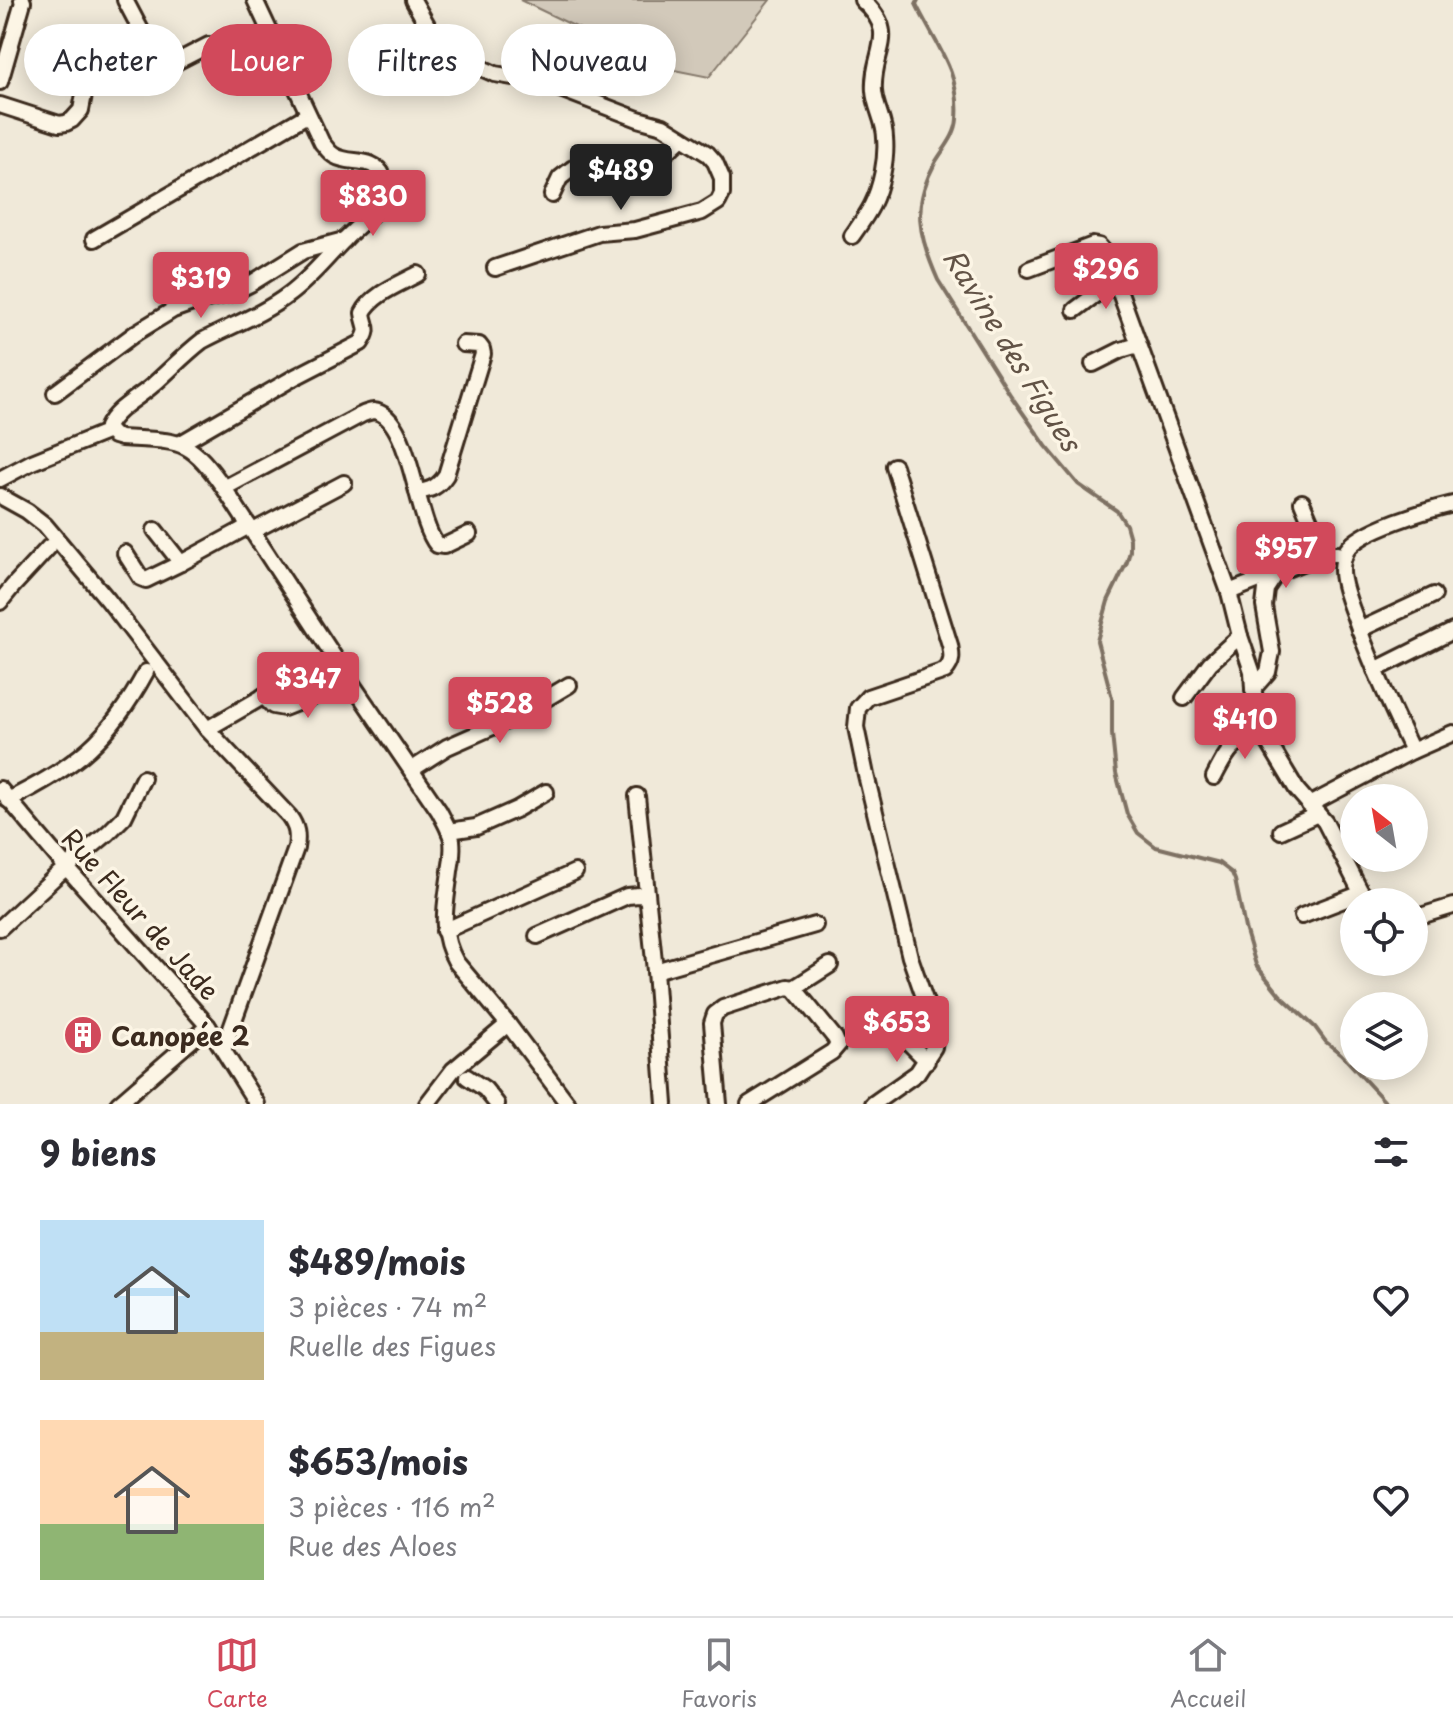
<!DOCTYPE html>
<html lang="fr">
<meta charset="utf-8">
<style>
:root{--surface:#fff;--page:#f2f2f3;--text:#2b2b33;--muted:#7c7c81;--line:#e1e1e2;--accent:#d1495b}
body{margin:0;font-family:"Playpen Sans",sans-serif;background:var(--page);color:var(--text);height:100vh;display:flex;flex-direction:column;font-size:30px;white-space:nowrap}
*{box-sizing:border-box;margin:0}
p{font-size:26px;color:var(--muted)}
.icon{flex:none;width:44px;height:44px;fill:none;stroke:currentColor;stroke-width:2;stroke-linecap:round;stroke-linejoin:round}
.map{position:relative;height:1104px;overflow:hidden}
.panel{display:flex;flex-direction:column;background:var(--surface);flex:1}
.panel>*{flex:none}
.banner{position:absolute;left:24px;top:24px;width:800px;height:72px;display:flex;gap:16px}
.needle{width:52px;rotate:329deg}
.controls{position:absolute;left:1340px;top:784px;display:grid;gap:16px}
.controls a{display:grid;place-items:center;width:88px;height:88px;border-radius:50%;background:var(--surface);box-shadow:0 4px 20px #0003;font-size:40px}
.price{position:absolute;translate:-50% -68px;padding:0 18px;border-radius:8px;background:var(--accent);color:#fff;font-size:26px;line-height:52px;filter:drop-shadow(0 2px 4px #0008)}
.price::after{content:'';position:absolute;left:50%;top:48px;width:24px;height:18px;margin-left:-12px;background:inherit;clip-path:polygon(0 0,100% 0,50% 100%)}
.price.current{background:#222;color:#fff}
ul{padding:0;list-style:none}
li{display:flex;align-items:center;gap:24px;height:200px;padding:0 40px}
li span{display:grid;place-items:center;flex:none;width:224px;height:160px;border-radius:0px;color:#555}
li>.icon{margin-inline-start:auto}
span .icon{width:96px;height:96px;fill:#fffc;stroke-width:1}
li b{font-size:34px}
h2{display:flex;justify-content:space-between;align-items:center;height:96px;padding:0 40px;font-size:34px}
.chip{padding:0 28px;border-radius:36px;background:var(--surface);box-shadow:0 4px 20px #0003;font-size:28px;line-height:72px}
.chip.current{background:var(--accent);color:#fff}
.dock{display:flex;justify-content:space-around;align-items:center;height:112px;border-top:2px solid var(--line);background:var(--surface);font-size:22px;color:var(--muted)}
.dock a{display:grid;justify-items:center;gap:4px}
.dock .current{color:var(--accent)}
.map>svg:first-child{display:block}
</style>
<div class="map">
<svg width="1453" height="1104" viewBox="0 0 1453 1104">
<rect width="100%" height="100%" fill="#f0e9d9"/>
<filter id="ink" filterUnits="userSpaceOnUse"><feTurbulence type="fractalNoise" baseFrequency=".0125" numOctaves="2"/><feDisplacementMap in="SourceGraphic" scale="16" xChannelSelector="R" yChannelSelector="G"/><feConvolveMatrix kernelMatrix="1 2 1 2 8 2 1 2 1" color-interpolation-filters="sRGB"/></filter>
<g filter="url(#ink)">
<!-- green -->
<path fill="#d2c9ba" stroke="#867a6c" stroke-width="2" d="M 520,0 L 770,0 L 709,77 L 659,67 Z"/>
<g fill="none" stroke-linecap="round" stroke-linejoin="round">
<!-- stream -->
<path stroke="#7e7163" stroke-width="4" d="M 918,0 L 916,4 C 935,44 961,71 957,119 C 956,136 943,149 935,163 C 911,207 919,237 938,280 L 1011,396 L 1046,446 L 1078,484 L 1117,511 L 1126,525 L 1130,539 L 1130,551 L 1127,562 L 1108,601 L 1097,641 L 1112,698 L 1112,734 L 1116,773 L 1127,814 L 1138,833 L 1156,847 L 1219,863 L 1232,873 L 1235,880 L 1245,928 L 1256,965 L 1280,995 L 1315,1027 L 1326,1042 L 1341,1054 L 1387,1104"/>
<!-- minor casing -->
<g stroke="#3b2a1e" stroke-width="20">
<g id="minor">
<path d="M 413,0 L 431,32 L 442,46 L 459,58 L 495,74 L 542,82 L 638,119 L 663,126 L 708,154 L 715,162 L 722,178 L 722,194 L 718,202 L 702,212 L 635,230 L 599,233 L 495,268"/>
<path d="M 145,38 L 154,58 L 165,65 L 176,62 L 209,45"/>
<path d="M 0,82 L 23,2 L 22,0"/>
<path d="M 0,105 L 59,124 L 66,123 L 72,120 L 81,110 L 87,79 L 94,68 L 104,59 L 145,38 L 125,0"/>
<path d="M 552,195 L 560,178 L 573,168 L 660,154 L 669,150 L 682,138"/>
<path d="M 852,236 C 859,226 867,215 872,205 C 881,187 887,159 885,138 C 885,122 875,107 874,91 C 871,51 901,35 862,0"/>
<path d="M 94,239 L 307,115"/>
<path d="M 1029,269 L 1093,245 L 1099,246 L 1106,254 L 1229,592 L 1240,636 L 1252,671 L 1253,689 L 1263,730 L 1267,740 L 1297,790 L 1325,822 L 1366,902"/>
<path d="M 1075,310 L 1095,295 L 1117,284"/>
<path d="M 1093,364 L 1121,350 L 1138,345"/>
<path d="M 55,393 L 137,332 L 173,310 L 198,301 L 232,293 L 250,284 L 303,251 L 344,240"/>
<path d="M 109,431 L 114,436 L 121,438 C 180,442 188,436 224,488 L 344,672 L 439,811 C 444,821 450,830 452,840 C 453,850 452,861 450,871 C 446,905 438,930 456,962 L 508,1024 L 568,1104"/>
<path d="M 109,431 L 107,427 C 116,408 139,398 154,384 C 170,370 185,354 202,341 C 230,326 263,314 288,295 C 310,279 326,258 345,239 C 357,226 374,215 383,199 C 386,192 386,184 383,176 C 374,156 350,165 335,156 C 329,153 326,147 322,143 L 255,0"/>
<path d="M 181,443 L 295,377 L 361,343 C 371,328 365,328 363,313 C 372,294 400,284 418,274"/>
<path d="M 0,479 L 32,462 L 109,431"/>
<path d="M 224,488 L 361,415 C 362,414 372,411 373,411 C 411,414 415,519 437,545 L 444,546 L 469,534"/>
<path d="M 417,492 C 431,490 438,487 446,475 L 483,354 L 482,349 L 479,345 L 463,344"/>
<path d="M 0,496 L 27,511 L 45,525 L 108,600 L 207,729 L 289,816 C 297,827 298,835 296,848 L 224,1048"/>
<path d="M 1302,502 L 1324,554"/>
<path d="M 155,530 L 181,563"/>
<path d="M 253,531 L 344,483"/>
<path d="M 125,553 L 141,578 L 146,580 L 181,563 L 249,526"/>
<path d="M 1229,592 L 1324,554 L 1337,554 L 1344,557"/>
<path d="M 0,602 L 13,586 L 49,547"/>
<path d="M 1359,630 L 1434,595"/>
<path d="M 1375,670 L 1453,631"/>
<path d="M 1253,689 L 1268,672 L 1272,652 L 1264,606 L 1266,589 L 1276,574"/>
<path d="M 263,696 L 273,706 L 284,708 L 325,692 L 332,687 L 344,672"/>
<path d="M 1184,698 L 1210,663 L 1240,636"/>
<path d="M 207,729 L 292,680 L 336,660"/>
<path d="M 1412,751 C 1391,707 1370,662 1354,615 C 1350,604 1345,592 1343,580 C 1341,571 1342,559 1347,550 C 1361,529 1428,510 1453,504"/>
<path d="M 411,770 L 447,747 L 515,717 L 569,685"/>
<path d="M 1214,777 C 1230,746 1231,745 1263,730"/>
<path d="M 0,789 L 66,867 L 208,1026 L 257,1104"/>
<path d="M 637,796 L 655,971 L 665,1104"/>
<path d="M 8,800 C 77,766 109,740 146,672"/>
<path d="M 1309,805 L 1412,751 L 1453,733"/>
<path d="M 449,831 L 476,827 L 517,809 L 546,792"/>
<path d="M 1281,831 L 1318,814"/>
<path d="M 1302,916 L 1362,893"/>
<path d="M 1414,918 L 1453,906"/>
<path d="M 0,928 L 55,877 L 108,833 L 124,817 L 143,778"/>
<path d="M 444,931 L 575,872"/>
<path d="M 537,936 L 627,896 L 639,895 L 647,897"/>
<path d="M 655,971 L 815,925"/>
<path d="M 903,1037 L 927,1061"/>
<path d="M 467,1077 L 485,1089 L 497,1104"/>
<path d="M 118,1104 L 208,1026"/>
<path d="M 427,1104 L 453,1070 L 508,1024"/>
<path d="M 719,1104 L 712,1023 L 715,1014 L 723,1008 L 788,987 L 794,988 L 830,965"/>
<path d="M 749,1104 L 832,1052 L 838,1045 L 835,1038 L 794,988"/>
<path d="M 873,1104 L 917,1073 L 934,1047 L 936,1031 L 910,957 L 866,775 L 856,727 L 858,708 L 868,697 L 945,671 C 953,662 952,656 950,645 L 894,466"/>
</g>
</g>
<!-- minor -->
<use href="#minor" stroke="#fcf5e5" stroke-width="14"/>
</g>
</g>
<!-- icons -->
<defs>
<g id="building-disc" transform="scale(2)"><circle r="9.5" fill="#d1495b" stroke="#fcf5e5"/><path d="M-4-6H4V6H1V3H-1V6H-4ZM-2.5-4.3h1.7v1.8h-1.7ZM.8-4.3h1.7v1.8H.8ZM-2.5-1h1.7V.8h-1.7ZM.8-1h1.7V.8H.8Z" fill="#fff"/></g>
</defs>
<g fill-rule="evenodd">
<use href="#building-disc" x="83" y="1035"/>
</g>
<g text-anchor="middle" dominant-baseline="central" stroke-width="7" stroke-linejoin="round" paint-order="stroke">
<!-- street labels -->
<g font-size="26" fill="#3b2a1e" stroke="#fcf5e5">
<text transform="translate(141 914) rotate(48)">Rue Fleur de Jade</text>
</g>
<!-- poi labels -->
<g font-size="26" font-weight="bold" fill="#3b2a1e" stroke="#fcf5e5" text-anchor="start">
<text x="111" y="1035">Canopée 2</text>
</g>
<!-- water labels -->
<g font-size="28" font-style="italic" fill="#625346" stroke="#fcf5e5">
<text transform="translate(1013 349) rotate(58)">Ravine des Figues</text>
</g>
</g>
</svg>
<div class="controls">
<a><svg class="needle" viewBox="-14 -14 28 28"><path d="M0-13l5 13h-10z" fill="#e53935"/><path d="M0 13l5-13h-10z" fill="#7c7c81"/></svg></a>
<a><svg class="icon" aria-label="locate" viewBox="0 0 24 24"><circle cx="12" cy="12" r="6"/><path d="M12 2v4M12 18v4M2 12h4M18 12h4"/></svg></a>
<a><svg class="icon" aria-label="layers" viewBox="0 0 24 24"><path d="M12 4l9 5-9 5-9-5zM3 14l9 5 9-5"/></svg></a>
</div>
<b class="price current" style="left:621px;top:212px">$489</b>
<b class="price" style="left:373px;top:238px">$830</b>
<b class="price" style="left:1106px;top:311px">$296</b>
<b class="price" style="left:201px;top:320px">$319</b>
<b class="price" style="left:1286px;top:590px">$957</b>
<b class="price" style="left:308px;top:720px">$347</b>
<b class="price" style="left:500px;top:745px">$528</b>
<b class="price" style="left:1245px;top:761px">$410</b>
<b class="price" style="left:897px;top:1064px">$653</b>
<div class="banner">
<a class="chip">Acheter</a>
<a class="chip current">Louer</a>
<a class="chip">Filtres</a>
<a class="chip">Nouveau</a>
</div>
</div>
<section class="panel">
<h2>9 biens<svg class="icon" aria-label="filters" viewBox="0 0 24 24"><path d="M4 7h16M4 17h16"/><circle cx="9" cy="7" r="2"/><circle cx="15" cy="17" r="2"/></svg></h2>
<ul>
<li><span style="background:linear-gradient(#bfe0f5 70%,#c2b280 0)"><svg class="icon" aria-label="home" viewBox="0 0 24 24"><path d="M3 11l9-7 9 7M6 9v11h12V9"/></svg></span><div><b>$489/mois</b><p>3 pièces · 74 m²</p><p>Ruelle des Figues</p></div><svg class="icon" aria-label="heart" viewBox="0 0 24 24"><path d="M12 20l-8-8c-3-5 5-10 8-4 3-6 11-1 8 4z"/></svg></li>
<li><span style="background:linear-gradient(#ffd9b3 65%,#8fb573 0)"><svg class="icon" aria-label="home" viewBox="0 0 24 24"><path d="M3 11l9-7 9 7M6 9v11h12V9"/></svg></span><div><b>$653/mois</b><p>3 pièces · 116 m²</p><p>Rue des Aloes</p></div><svg class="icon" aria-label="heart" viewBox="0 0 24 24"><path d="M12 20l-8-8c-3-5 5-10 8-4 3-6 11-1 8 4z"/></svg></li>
</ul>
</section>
<nav class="dock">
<a class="current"><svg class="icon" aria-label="map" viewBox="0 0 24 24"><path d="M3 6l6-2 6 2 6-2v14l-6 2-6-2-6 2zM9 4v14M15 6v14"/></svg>Carte</a>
<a><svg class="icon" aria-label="saved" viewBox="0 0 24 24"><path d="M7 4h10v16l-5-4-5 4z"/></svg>Favoris</a>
<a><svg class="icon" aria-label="home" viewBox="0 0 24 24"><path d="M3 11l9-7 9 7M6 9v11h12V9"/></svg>Accueil</a>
</nav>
